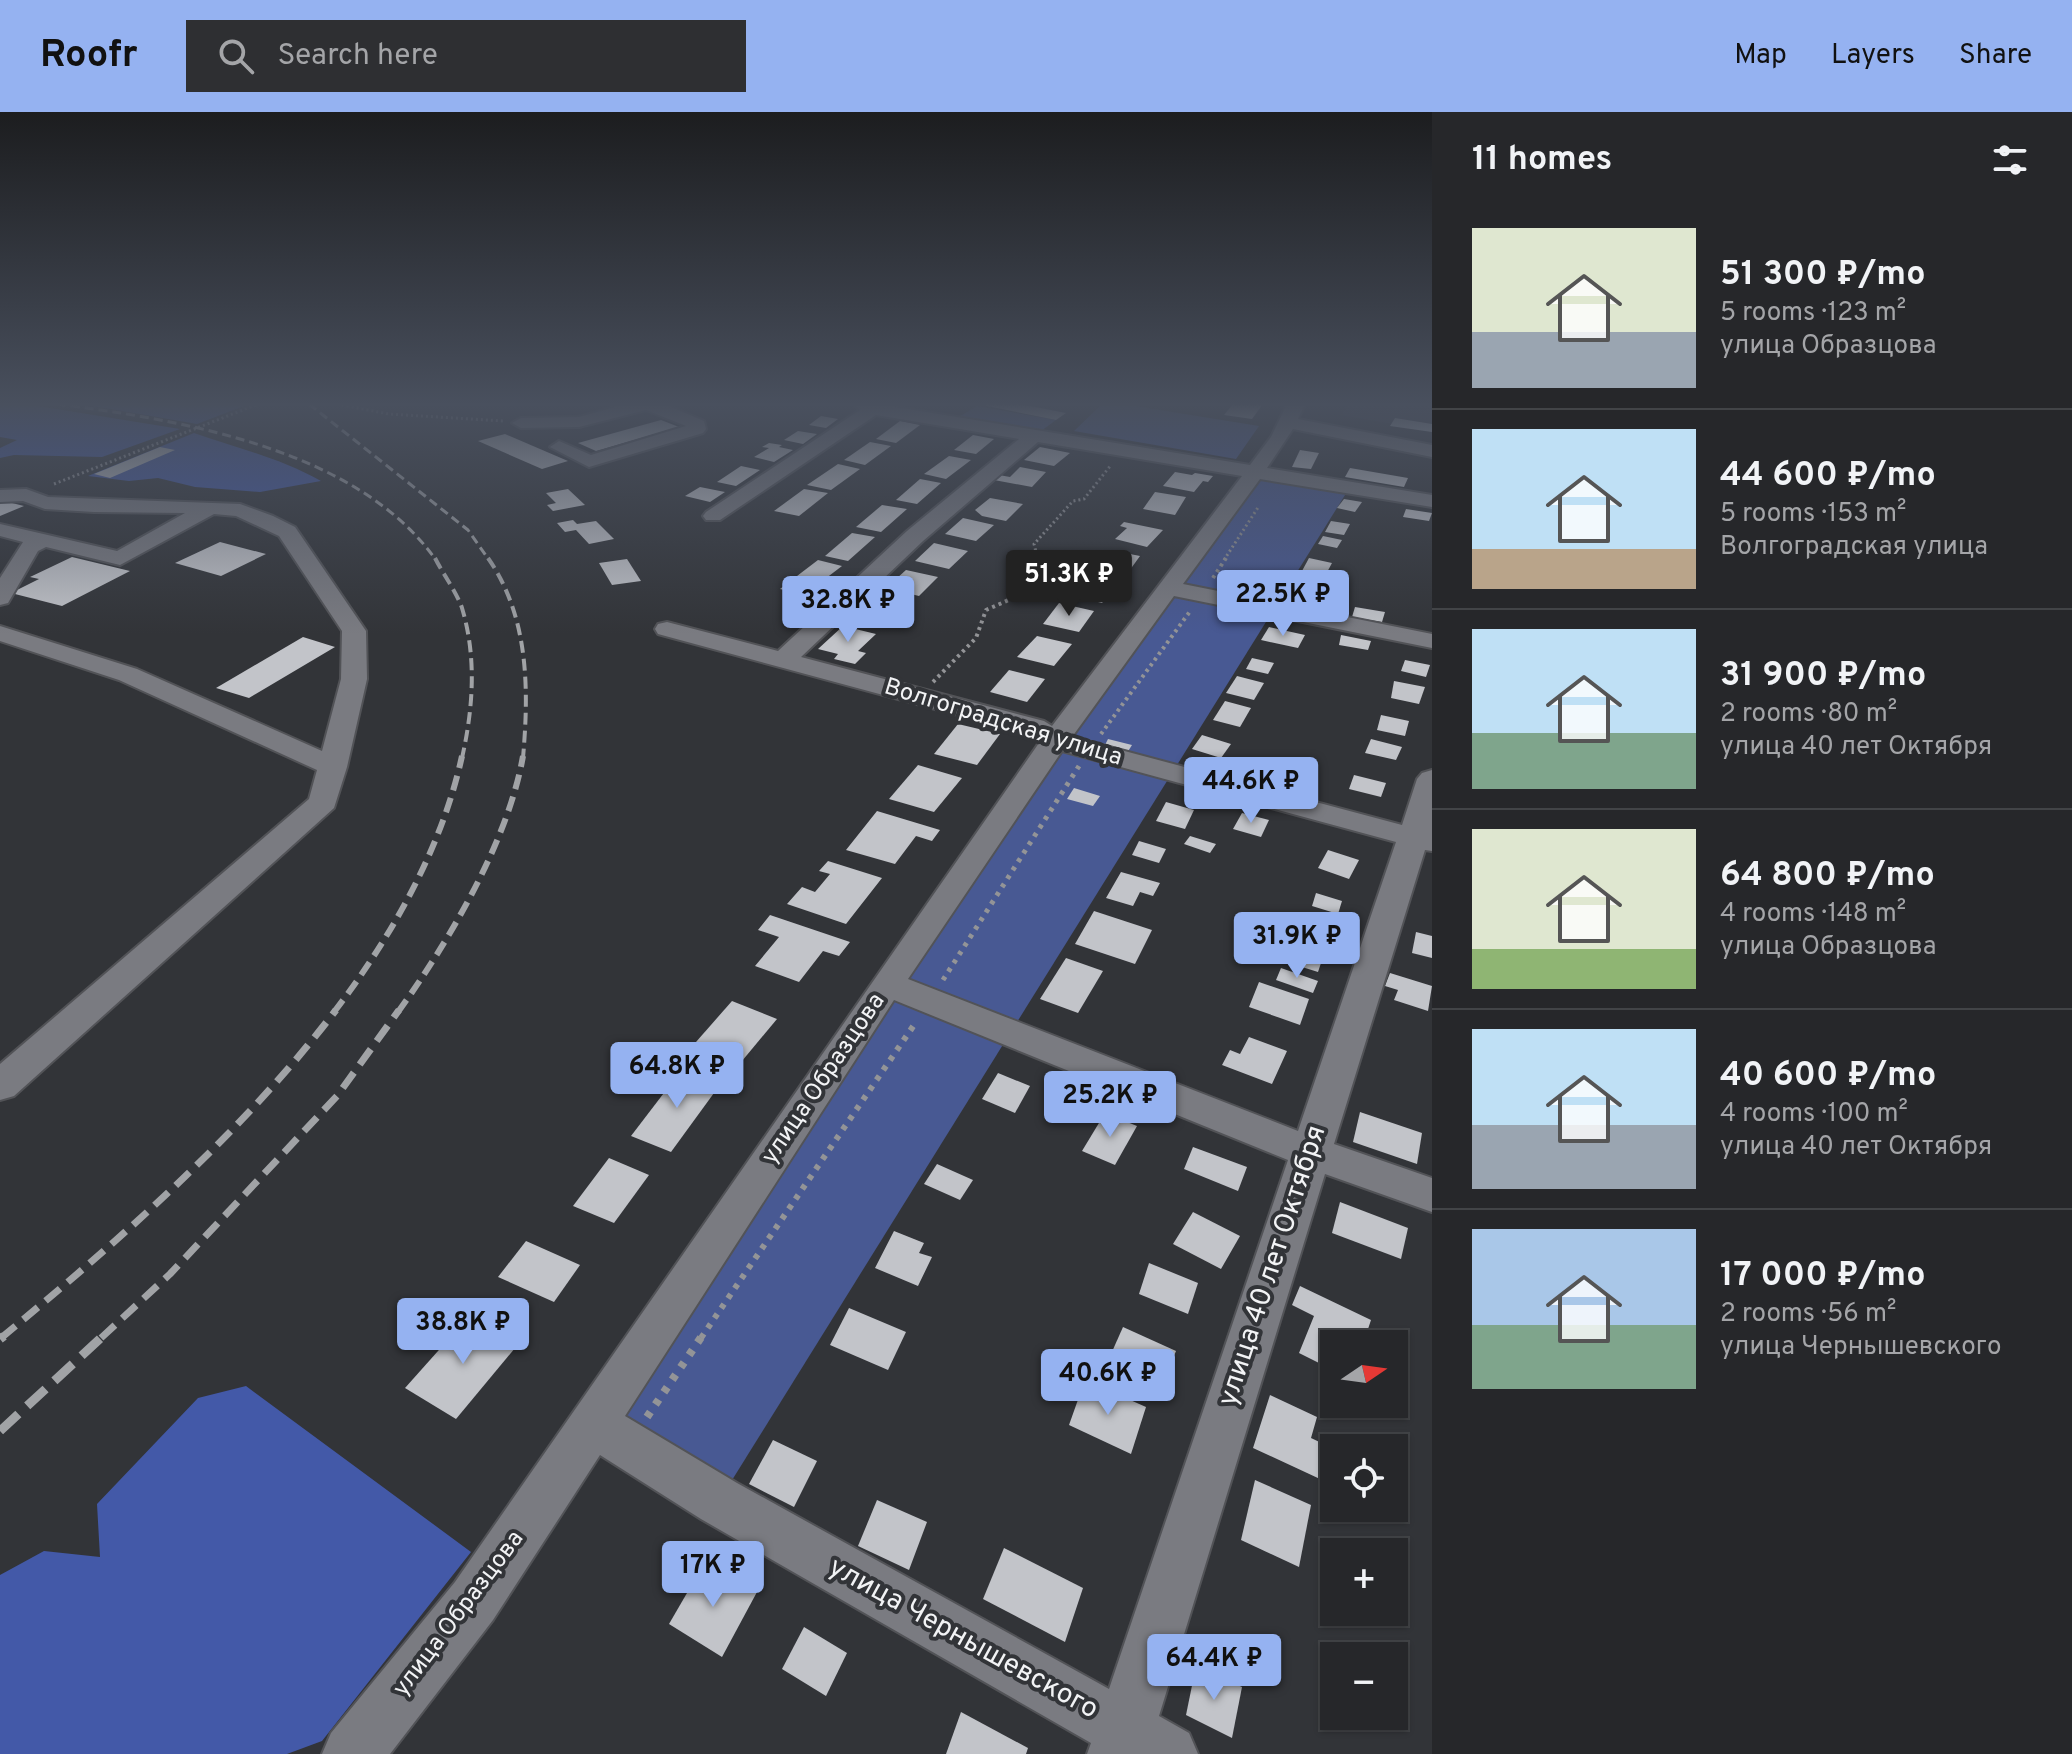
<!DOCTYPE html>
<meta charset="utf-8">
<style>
:root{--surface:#26272a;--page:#2e2f32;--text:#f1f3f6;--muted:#a4a5a8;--line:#424447;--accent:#95b2f1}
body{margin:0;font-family:Overpass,sans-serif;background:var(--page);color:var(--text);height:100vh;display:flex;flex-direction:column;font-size:30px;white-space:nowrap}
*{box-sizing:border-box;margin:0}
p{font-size:26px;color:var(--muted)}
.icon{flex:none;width:44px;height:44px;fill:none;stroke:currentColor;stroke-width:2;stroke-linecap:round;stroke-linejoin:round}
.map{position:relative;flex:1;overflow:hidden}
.sheet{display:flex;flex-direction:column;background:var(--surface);width:640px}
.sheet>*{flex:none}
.needle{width:52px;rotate:77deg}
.tools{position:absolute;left:1320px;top:1218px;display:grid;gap:16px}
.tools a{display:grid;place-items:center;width:88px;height:88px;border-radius:0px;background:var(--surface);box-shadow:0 2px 6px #0004,0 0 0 2px var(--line);font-size:40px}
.price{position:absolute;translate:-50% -68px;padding:0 18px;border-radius:8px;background:var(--accent);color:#111;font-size:26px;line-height:52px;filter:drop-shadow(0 2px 4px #0008)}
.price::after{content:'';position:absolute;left:50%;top:48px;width:24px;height:18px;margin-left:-12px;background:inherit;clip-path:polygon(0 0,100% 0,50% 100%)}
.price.on{background:#222;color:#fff}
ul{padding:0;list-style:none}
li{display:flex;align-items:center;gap:24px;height:200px;padding:0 40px}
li+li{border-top:2px solid var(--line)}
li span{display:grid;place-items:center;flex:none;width:224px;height:160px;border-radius:0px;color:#555}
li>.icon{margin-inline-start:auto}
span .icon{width:96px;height:96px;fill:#fffc;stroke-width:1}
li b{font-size:34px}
h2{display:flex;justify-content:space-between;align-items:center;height:96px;padding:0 40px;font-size:34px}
header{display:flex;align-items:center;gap:48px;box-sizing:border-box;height:112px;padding:0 40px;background:var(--accent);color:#111}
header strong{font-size:38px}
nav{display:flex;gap:44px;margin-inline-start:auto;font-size:28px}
.search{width:560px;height:72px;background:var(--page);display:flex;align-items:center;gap:20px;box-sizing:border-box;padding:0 28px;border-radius:0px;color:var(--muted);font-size:30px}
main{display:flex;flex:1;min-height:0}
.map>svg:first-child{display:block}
</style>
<header>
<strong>Roofr</strong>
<div class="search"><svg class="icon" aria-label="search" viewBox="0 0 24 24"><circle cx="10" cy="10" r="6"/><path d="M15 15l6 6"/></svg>Search here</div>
<nav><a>Map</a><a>Layers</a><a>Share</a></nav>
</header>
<main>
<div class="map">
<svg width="1432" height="1642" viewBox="0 0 1432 1642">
<rect width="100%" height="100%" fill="#323438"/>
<!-- built -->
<path fill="#3a3d47" d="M 1349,292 L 1432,292 L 1432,319 L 1341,303 Z"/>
<!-- green -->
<g fill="#485993">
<path d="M 1102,292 L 1123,292 L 1259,314 L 1236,347 L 1074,319 Z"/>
<path d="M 977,294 L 1056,308 L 1041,319 L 957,306 Z"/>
<path d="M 1256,359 L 1350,375 L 719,1389 L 594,1312 Z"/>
</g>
<!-- forest -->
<g fill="#4359a8">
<path d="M 0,292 L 38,294 L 180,317 L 102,345 L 14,343 L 0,346 L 0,336 L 17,328 L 0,325 Z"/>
<path d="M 82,292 L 249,292 L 197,312 Z"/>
<path d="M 194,321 C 237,336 280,346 321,369 L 260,380 L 195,375 L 158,366 L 129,369 L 88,364 Z"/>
<path d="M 246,1274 L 471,1440 L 322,1629 L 287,1642 L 0,1642 L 0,1463 L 44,1439 L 100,1445 L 97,1392 L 198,1286 Z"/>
</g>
<!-- building -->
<g fill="#c2c4c9">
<path d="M 977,292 L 1020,292 L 1066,301 L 1056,308 Z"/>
<path d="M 1233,292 L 1263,292 L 1252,307 L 1224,303 Z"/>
<path d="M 821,304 L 838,307 L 826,316 L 809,313 Z"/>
<path d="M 1395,306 L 1432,312 L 1432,320 L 1390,314 Z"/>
<path d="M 661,308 L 679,315 L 596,339 L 578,331 Z"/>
<path d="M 900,309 L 920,313 L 896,331 L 876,327 Z"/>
<path d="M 798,319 L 817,322 L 803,332 L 784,328 Z"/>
<path d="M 505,322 L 568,349 L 542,357 L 478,329 Z"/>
<path d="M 973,323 L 994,327 L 976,342 L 954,338 Z"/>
<path d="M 870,330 L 891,334 L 865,353 L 844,348 Z"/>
<path d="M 769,331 L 782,333 L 779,335 L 793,338 L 774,350 L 754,345 L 769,336 L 762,335 Z"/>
<path d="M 160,335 L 175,338 L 110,366 L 94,362 Z"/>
<path d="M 1040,335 L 1070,341 L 1054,354 L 1024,348 Z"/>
<path d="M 1300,338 L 1319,341 L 1311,357 L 1292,355 Z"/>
<path d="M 949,344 L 971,348 L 946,367 L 924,362 Z"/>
<path d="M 838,352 L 860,357 L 831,378 L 807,373 Z"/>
<path d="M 741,354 L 760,358 L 736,374 L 717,370 Z"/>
<path d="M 1020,355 L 1046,360 L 1032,375 L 994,368 L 999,363 L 1010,365 Z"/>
<path d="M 1350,356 L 1408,366 L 1404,375 L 1345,365 Z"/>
<path d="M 1175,360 L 1192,363 L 1195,361 L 1213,364 L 1208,370 L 1203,369 L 1194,380 L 1163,374 Z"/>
<path d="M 920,367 L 941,371 L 917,392 L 896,388 Z"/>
<path d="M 700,375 L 725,380 L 710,390 L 685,384 Z"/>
<path d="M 568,377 L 585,393 L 553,399 L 547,393 L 556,391 L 546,381 Z"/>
<path d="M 804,377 L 828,381 L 799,404 L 774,399 Z"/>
<path d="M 1155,380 L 1186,385 L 1175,403 L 1143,397 Z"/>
<path d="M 990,386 L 1023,392 L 1006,409 L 982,404 L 975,398 Z"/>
<path d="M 1344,387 L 1362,390 L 1355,400 L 1337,396 Z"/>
<path d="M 0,388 L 24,394 L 0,404 Z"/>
<path d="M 882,393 L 907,397 L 881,420 L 856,415 Z"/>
<path d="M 1406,397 L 1432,401 L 1429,409 L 1403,405 Z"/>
<path d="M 963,406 L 994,413 L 976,429 L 945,422 Z"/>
<path d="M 573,408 L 577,412 L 596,409 L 614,427 L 589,432 L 576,418 L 565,420 L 557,411 Z"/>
<path d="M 1331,409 L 1350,412 L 1344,423 L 1325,420 Z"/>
<path d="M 1124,410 L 1163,418 L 1147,435 L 1115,427 L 1127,416 L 1120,414 Z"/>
<path d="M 852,421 L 875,425 L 848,449 L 825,444 Z"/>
<path d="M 1323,424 L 1342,428 L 1337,436 L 1318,432 Z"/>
<path d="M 220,430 L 266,442 L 221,464 L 175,451 Z"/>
<path d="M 934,431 L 968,439 L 949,457 L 915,449 Z"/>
<path d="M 1110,438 L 1140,444 L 1127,462 L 1096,455 Z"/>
<path d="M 72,445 L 130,459 L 62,494 L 11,481 L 39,467 L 30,465 Z"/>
<path d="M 1309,446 L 1332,451 L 1325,464 L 1302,459 Z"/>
<path d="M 627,447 L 641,469 L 612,473 L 599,451 Z"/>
<path d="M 818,448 L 842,454 L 804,483 L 780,477 Z"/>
<path d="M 906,458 L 938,465 L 919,484 L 886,476 Z"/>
<path d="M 1085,463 L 1119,470 L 1102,491 L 1066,482 Z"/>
<path d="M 1296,468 L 1319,473 L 1315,482 L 1291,477 Z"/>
<path d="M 873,483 L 908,491 L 887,512 L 851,504 Z"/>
<path d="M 1059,491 L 1094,499 L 1079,520 L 1043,512 Z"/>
<path d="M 1355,495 L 1385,500 L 1382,510 L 1352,505 Z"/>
<path d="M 843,514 L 876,522 L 858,539 L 866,541 L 855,552 L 834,547 L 838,542 L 818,537 Z"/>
<path d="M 1269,515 L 1305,523 L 1298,536 L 1261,528 Z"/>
<path d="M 1341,523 L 1371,529 L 1368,538 L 1339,533 Z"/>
<path d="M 1037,524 L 1072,532 L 1054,554 L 1017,545 Z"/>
<path d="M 303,525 L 335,535 L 249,586 L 216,576 Z"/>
<path d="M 1252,546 L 1274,551 L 1268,562 L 1246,557 Z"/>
<path d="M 1405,548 L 1430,553 L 1426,565 L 1401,559 Z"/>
<path d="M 1009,558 L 1045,567 L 1027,590 L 990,580 Z"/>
<path d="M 1237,564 L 1264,571 L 1254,588 L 1226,581 Z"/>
<path d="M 1394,569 L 1425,575 L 1419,592 L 1391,586 Z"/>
<path d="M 1225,589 L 1251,596 L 1240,615 L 1213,608 Z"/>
<path d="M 1381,603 L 1409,609 L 1405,624 L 1377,618 Z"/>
<path d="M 958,612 L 1000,622 L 977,653 L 934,642 Z"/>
<path d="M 1202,623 L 1231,632 L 1221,646 L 1192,637 Z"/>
<path d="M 1108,627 L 1132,633 L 1127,641 L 1104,635 Z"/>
<path d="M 1371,627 L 1402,635 L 1396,648 L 1365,641 Z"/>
<path d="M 918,653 L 962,666 L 934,700 L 889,687 Z"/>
<path d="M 1259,655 L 1290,662 L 1284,678 L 1253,670 Z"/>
<path d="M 1354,663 L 1386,671 L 1381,685 L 1349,677 Z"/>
<path d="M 1074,676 L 1100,684 L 1093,694 L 1067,687 Z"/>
<path d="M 1166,690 L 1194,698 L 1185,717 L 1156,709 Z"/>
<path d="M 877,699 L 940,718 L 932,729 L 916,724 L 895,752 L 846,738 Z"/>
<path d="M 1242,701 L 1269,708 L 1261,725 L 1233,717 Z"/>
<path d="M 1190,724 L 1216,732 L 1210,741 L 1184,732 Z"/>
<path d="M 1139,729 L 1166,737 L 1159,751 L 1132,743 Z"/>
<path d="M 1328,738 L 1359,748 L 1349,767 L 1318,756 Z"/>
<path d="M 828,749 L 882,766 L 846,812 L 787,792 L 802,775 L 815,780 L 830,762 L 819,759 Z"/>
<path d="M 1121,760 L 1160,771 L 1153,784 L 1140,780 L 1133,794 L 1106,786 Z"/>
<path d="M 1316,781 L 1342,789 L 1338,802 L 1312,794 Z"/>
<path d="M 1094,799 L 1152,818 L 1135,852 L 1075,832 Z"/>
<path d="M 770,803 L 850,830 L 839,844 L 823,839 L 799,870 L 755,854 L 779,825 L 758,818 Z"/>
<path d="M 1416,820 L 1432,824 L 1432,846 L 1412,841 Z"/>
<path d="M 1294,827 L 1326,836 L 1318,860 L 1286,850 Z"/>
<path d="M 1066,846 L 1103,859 L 1078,901 L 1040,887 Z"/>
<path d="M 1281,856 L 1318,869 L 1313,881 L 1276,868 Z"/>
<path d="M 1390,861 L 1432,874 L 1428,899 L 1394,888 L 1398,878 L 1385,874 Z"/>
<path d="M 1259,870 L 1309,887 L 1300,913 L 1249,895 Z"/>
<path d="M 732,889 L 777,907 L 742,949 L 696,930 Z"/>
<path d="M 1249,925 L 1287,939 L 1272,972 L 1222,953 L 1230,938 L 1240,942 Z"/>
<path d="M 683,956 L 722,970 L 671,1040 L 631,1024 Z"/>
<path d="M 998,961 L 1030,974 L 1015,1001 L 982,987 Z"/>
<path d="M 1360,1000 L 1422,1021 L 1417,1052 L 1353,1030 Z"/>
<path d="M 1105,1001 L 1137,1014 L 1115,1053 L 1082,1039 Z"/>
<path d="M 1193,1035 L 1247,1055 L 1238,1079 L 1184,1057 Z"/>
<path d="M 609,1046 L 649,1063 L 614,1111 L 573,1094 Z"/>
<path d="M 937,1052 L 973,1068 L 960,1088 L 924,1072 Z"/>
<path d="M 1340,1090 L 1408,1116 L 1401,1147 L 1332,1121 Z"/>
<path d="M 1193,1100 L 1240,1124 L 1221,1157 L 1173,1132 Z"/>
<path d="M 894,1119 L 924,1131 L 919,1141 L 932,1145 L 918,1174 L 875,1156 Z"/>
<path d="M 526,1129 L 580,1153 L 554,1190 L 498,1165 Z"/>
<path d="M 1149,1151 L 1198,1171 L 1188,1202 L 1139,1182 Z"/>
<path d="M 1300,1174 L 1371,1208 L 1363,1232 L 1344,1232 L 1337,1228 L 1334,1232 L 1327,1255 L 1299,1241 L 1314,1204 L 1292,1193 Z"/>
<path d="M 849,1196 L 906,1220 L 888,1258 L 830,1233 Z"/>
<path d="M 471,1202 L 520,1230 L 456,1307 L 405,1276 Z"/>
<path d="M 1123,1215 L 1176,1239 L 1160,1277 L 1107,1251 Z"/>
<path d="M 1085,1268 L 1146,1295 L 1131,1342 L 1069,1313 Z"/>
<path d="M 1270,1283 L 1317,1305 L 1311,1326 L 1328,1334 L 1320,1367 L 1253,1336 Z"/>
<path d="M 773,1328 L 817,1349 L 794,1395 L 749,1372 Z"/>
<path d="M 1255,1368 L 1311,1393 L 1299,1455 L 1241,1428 Z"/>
<path d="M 877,1388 L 927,1410 L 909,1458 L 858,1434 Z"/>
<path d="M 1004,1436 L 1083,1476 L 1065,1530 L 983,1487 Z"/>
<path d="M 705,1450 L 757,1480 L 722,1545 L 669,1512 Z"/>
<path d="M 804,1515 L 847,1541 L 826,1584 L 782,1557 Z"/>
<path d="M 1196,1554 L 1242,1575 L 1232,1626 L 1186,1603 Z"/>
<path d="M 961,1600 L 1028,1636 L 1026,1642 L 946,1642 Z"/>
</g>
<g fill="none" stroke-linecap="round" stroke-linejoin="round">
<!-- minor casing -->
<g stroke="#525357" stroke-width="4">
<g id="minor">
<path d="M 626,292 L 664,292 L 704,309 L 706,317 L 703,321 L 589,355 L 550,335 L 559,329 L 591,343 L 686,314 L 646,298 L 579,315 L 521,316 L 512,311 L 521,306 L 579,305 Z"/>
<path d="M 854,292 L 877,292 L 1250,353 L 1271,325 L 1287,292 L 1305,292 L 1298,307 L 1432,333 L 1432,345 L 1293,317 L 1267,356 L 1432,383 L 1432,395 L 1260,367 L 1183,472 L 1432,522 L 1432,536 L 1174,484 L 1072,625 L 1402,713 L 1417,667 L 1422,661 L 1432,658 L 1432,739 L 1425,738 L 1334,1032 L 1432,1066 L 1432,1100 L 1325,1062 L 1159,1604 L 1189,1621 L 1198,1642 L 1087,1642 L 1091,1631 L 701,1407 L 600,1343 L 493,1508 L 390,1642 L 322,1642 L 331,1621 L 455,1470 L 1039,631 L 1024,621 L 658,522 L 655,517 L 658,512 L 667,510 L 778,539 L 907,419 L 1019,327 L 876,303 L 720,408 L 706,408 L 703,404 L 706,400 L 860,298 ZM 1038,330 L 1242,364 L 1052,614 L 1044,609 L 801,545 L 923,429 ZM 1062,639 L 1396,730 L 1298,1019 L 908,867 ZM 894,888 L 1288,1048 L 1109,1577 L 737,1371 L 625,1304 Z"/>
<path d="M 26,377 L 48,385 L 240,392 L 273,404 L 295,415 L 366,519 L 367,567 L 347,655 L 334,696 L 14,984 L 0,988 L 0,952 L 309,687 L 317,658 L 119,568 L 0,529 L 0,514 L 137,557 L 322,639 L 341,567 L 342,519 L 279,424 L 236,404 L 214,402 L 120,453 L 46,435 L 38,439 L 8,491 L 0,493 L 0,466 L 23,430 L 0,424 L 0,412 L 117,439 L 185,401 L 94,400 L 45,397 L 23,389 L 0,390 L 0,378 Z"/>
</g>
</g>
<!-- path-far4 -->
<g stroke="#939497" stroke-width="3" stroke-dasharray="2 3" stroke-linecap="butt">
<path d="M 337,292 L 389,302 L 504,309"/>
<path d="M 54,372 L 258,292"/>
<path d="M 1038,448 L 1034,432 L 1073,389 L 1084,387 L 1111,353"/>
<path d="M 1224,448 L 1259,394"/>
</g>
<!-- path-far3 -->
<g stroke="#939497" stroke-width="4" stroke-dasharray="3 4" stroke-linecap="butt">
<path d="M 1213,466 L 1226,446"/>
<path d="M 933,570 L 976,526 L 986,498 L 1011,487 L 1040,455 L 1038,446"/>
<path d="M 1101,622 L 1191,498"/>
</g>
<!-- path-far2 -->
<path stroke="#939497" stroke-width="5" stroke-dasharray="4 6" stroke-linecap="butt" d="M 943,868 L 1079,654"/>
<!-- path-far1 -->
<path stroke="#939497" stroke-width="6" stroke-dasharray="5 7" stroke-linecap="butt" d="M 701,1226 L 916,910"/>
<!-- path -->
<path stroke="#939497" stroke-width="8" stroke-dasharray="6 9" stroke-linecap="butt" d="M 647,1305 L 702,1224"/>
<!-- minor -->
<use href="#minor" fill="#7a7b81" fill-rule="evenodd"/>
<!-- rail-far4 -->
<g stroke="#a1a3a6" stroke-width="3" stroke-dasharray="9 5" stroke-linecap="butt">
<path d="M 57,292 C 182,308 357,337 436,448"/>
<path d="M 309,292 L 468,418 L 489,448"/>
</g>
<!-- rail-far3 -->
<g stroke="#a1a3a6" stroke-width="4" stroke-dasharray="12 6" stroke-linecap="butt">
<path d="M 435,446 C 443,462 456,479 462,496 C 477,546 473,597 462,646"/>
<path d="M 488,446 C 529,505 529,577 523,646"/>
</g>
<!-- rail-far2 -->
<g stroke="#a1a3a6" stroke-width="6" stroke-dasharray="15 8" stroke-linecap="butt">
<path d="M 334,900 C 391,826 442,736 462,644"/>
<path d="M 398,900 C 448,831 508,730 523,644"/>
</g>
<!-- rail-far1 -->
<g stroke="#a1a3a6" stroke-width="7" stroke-dasharray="19 10" stroke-linecap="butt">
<path d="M 1,1226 C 122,1126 240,1023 336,898"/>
<path d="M 101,1226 L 170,1162 L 337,984 L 399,898"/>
</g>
<!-- rail -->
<g stroke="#a1a3a6" stroke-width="9" stroke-dasharray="25 12" stroke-linecap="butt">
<path d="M 0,1227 L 4,1224"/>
<path d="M 0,1319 L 103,1224"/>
</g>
</g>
<!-- sky -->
<linearGradient id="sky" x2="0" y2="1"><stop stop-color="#1c1d1f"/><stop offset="0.56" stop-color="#49505e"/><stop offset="1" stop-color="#49505e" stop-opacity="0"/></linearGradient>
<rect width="1432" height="522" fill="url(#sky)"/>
<g text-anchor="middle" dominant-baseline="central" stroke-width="8" stroke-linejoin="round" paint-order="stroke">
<!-- street labels -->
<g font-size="24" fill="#f2f3f5" stroke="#323438">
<text transform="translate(1003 611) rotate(17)">Волгоградская улица</text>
<text transform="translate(824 967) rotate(-56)">улица Образцова</text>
<text transform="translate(459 1502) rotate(-53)">улица Образцова</text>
</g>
<!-- near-street labels -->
<g font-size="28" fill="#f2f3f5" stroke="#323438">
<text transform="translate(1273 1154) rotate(-72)">улица 40 лет Октября</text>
<text transform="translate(963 1527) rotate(29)">улица Чернышевского</text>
</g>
</g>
</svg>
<div class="tools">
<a><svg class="needle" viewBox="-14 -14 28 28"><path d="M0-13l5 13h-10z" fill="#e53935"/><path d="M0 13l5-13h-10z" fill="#a4a5a8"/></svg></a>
<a><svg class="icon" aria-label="locate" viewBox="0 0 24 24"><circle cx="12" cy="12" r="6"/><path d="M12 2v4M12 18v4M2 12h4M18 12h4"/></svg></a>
<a>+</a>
<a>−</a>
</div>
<b class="price on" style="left:1069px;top:506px">51.3K ₽</b>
<b class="price" style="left:1283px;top:526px">22.5K ₽</b>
<b class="price" style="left:848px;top:532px">32.8K ₽</b>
<b class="price" style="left:1251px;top:713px">44.6K ₽</b>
<b class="price" style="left:1297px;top:868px">31.9K ₽</b>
<b class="price" style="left:677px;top:998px">64.8K ₽</b>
<b class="price" style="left:1110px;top:1027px">25.2K ₽</b>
<b class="price" style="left:463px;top:1254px">38.8K ₽</b>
<b class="price" style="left:1108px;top:1305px">40.6K ₽</b>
<b class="price" style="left:713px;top:1497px">17K ₽</b>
<b class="price" style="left:1214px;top:1590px">64.4K ₽</b>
</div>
<section class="sheet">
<h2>11 homes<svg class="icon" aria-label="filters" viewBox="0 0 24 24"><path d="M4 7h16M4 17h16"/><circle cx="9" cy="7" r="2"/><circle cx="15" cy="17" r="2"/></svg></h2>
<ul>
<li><span style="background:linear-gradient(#dfe7d0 65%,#9aa5b1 0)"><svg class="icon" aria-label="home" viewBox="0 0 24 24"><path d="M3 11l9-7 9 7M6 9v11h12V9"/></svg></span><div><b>51 300 ₽/mo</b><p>5 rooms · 123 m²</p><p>улица Образцова</p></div></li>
<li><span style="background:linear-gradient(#bfe0f5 75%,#b9a48a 0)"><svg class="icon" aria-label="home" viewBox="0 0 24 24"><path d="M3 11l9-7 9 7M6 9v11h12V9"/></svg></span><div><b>44 600 ₽/mo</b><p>5 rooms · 153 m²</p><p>Волгоградская улица</p></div></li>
<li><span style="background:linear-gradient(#bfe0f5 65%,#7fa58c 0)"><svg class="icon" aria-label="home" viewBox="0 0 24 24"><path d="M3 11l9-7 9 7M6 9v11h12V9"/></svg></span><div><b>31 900 ₽/mo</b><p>2 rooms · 80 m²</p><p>улица 40 лет Октября</p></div></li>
<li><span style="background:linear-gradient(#dfe7d0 75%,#8fb573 0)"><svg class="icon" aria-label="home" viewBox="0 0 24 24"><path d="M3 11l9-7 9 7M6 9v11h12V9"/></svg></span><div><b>64 800 ₽/mo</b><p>4 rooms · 148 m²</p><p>улица Образцова</p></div></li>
<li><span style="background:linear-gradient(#bfe0f5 60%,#9aa5b1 0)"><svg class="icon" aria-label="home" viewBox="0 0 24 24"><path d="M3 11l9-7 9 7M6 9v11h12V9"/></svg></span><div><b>40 600 ₽/mo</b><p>4 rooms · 100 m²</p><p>улица 40 лет Октября</p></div></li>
<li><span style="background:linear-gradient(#a9c7e8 60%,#7fa58c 0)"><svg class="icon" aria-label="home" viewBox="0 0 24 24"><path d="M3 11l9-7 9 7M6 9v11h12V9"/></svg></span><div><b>17 000 ₽/mo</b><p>2 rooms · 56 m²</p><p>улица Чернышевского</p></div></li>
</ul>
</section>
</main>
